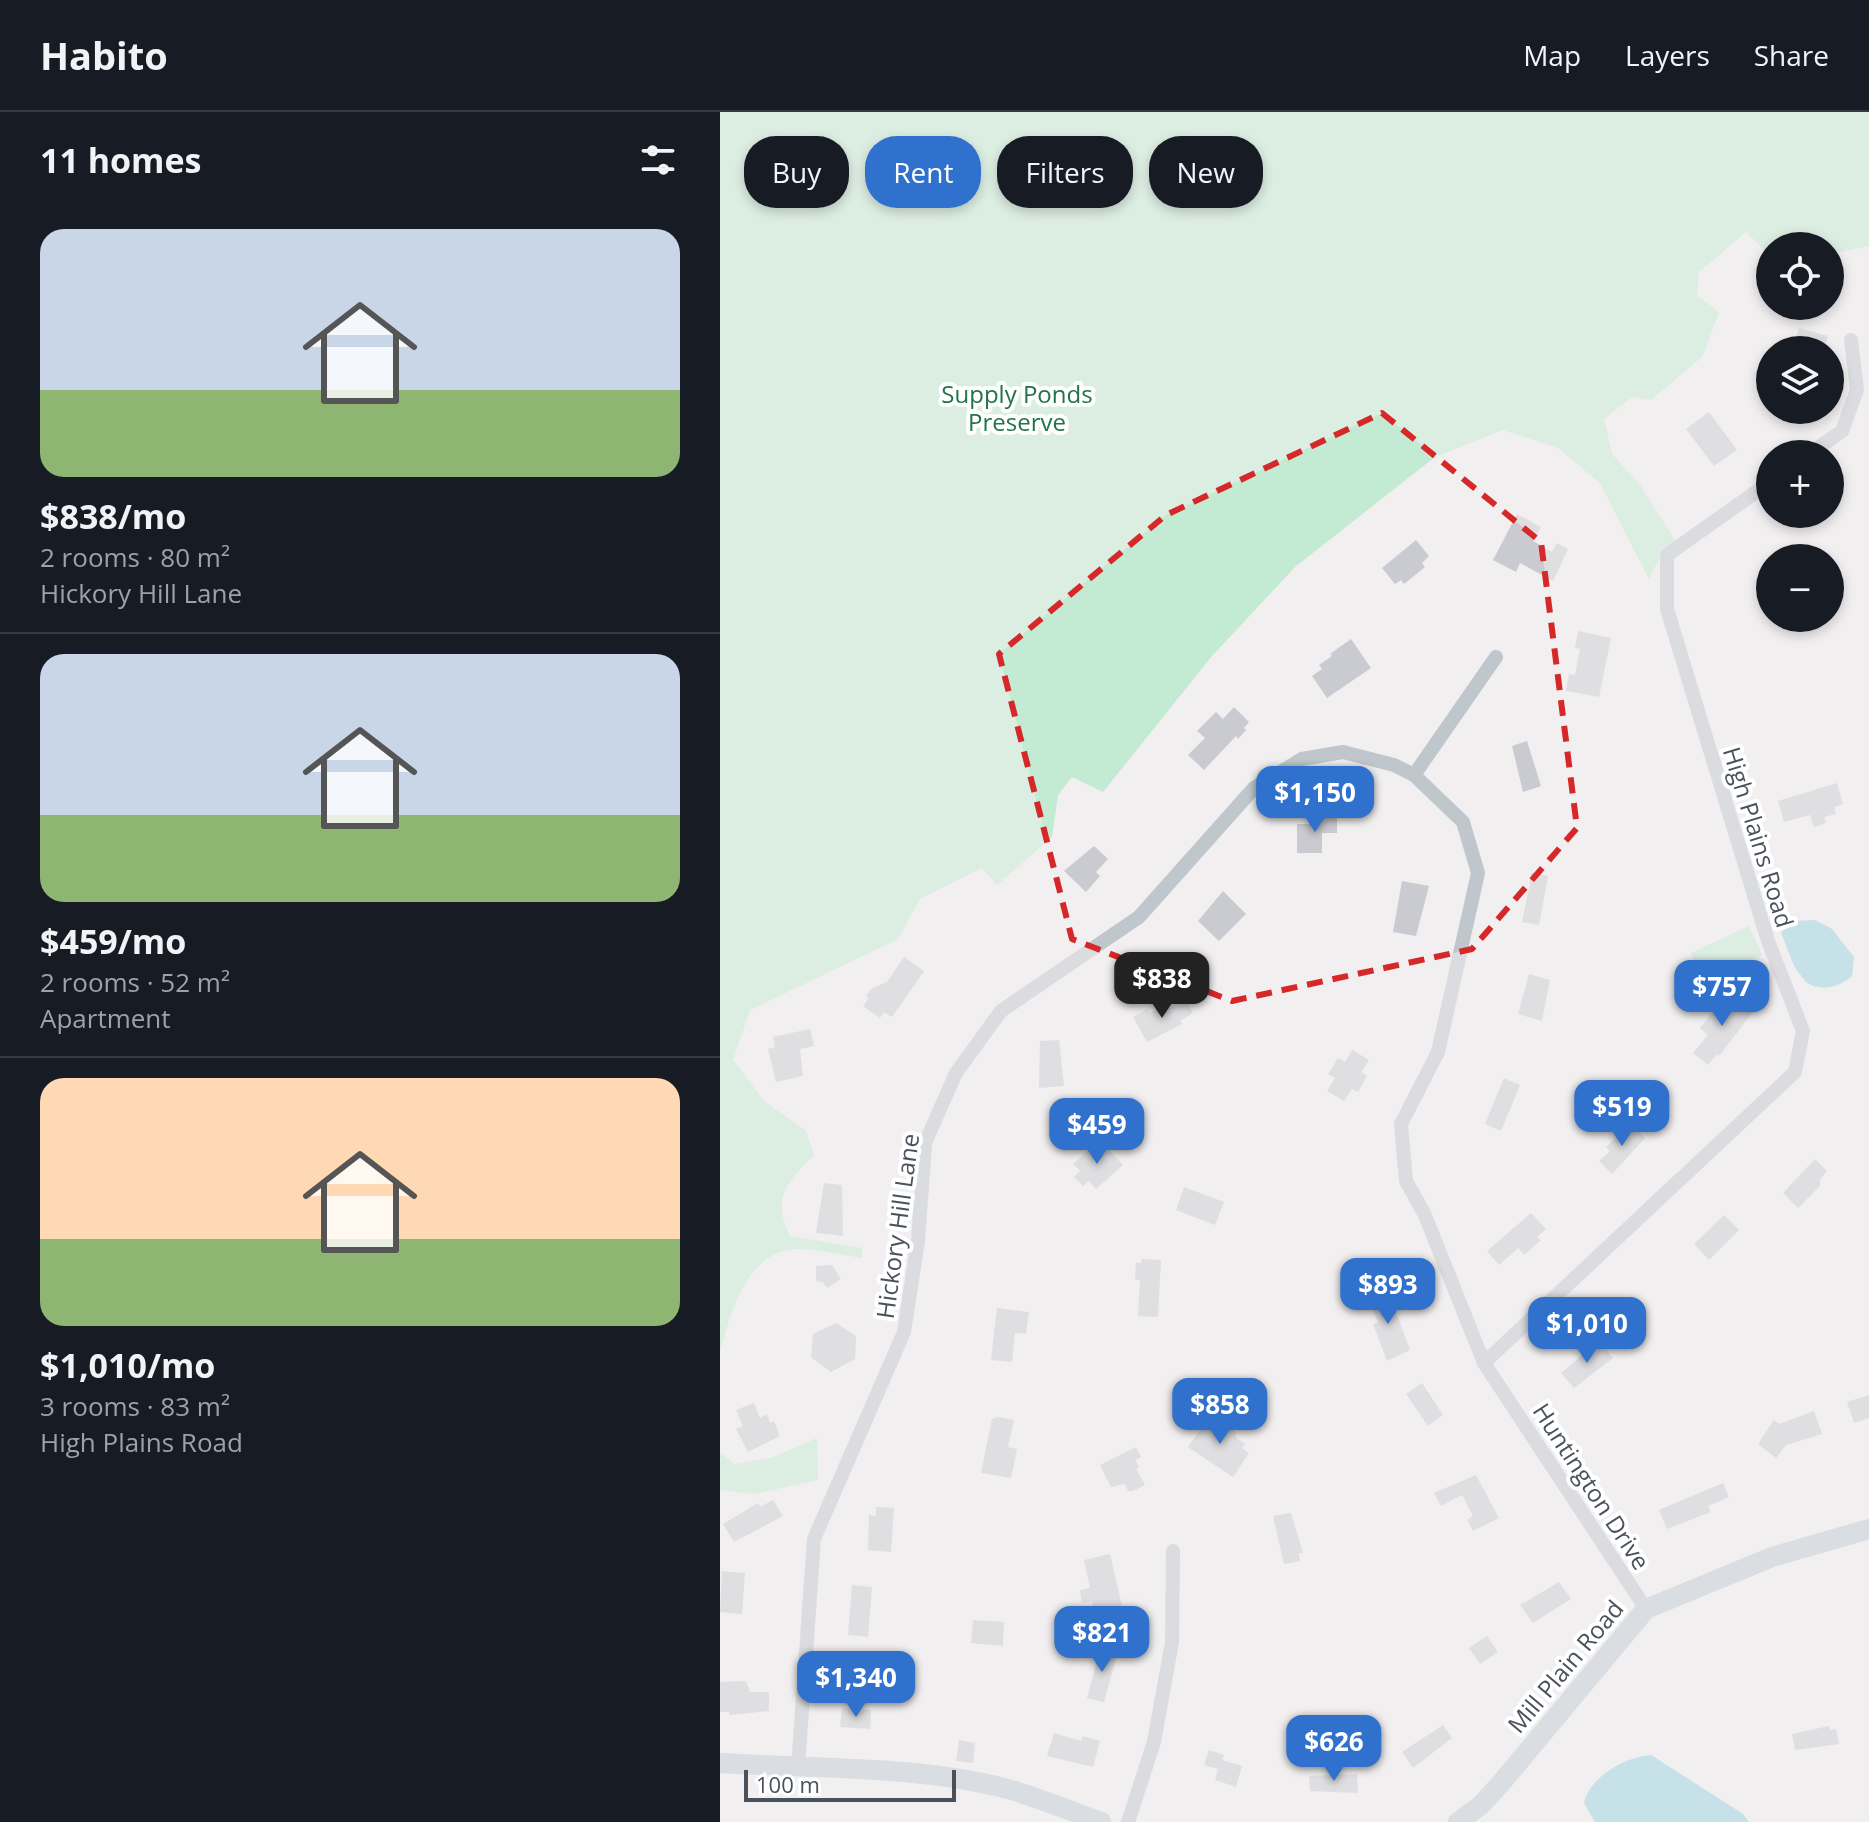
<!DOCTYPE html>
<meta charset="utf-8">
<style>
:root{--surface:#171b24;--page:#242831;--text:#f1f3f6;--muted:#9ea1a6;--line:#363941;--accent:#2f71cc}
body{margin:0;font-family:"Open Sans",sans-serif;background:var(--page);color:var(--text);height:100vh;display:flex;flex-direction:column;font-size:30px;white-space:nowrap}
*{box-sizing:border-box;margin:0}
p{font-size:26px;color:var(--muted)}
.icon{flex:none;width:44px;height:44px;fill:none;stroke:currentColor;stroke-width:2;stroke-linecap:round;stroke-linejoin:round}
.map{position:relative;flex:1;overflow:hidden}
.drawer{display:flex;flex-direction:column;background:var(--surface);width:720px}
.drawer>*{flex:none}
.top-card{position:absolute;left:24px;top:24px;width:760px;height:72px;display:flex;gap:16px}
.buttons{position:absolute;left:1036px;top:120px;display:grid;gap:16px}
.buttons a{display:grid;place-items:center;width:88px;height:88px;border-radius:50%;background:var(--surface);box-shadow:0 4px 12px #0003;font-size:40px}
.scale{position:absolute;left:24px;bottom:20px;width:212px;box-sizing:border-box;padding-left:8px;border:4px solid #49525a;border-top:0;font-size:22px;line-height:28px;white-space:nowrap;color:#49525a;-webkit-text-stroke:6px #fff;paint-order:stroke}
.price{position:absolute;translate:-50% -68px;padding:0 18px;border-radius:16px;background:var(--accent);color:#fff;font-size:26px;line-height:52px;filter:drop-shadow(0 2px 4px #0008)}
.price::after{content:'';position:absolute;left:50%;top:48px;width:24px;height:18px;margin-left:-12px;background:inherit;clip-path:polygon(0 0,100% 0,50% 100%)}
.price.on{background:#222;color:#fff}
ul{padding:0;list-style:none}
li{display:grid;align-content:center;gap:16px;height:424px;padding:0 40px}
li+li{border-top:2px solid var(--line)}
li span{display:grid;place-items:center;height:248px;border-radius:24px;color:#555}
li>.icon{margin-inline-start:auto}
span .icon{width:144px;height:144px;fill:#fffc;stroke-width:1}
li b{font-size:34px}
h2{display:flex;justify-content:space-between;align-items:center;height:96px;padding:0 40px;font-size:34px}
.chip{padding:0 28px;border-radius:32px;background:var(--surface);box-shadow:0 4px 12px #0003;font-size:28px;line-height:72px}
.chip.on{background:var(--accent);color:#fff}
header{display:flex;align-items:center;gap:48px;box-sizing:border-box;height:112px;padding:0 40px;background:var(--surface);border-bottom:2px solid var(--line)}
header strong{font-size:38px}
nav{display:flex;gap:44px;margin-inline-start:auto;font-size:28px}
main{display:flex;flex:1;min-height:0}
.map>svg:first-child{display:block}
</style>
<header>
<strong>Habito</strong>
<nav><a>Map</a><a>Layers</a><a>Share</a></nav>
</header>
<main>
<section class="drawer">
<h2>11 homes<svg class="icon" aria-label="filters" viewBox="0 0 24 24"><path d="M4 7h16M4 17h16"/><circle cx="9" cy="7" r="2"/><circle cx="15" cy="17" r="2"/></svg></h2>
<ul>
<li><span style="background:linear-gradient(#c9d6e8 65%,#8fb573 0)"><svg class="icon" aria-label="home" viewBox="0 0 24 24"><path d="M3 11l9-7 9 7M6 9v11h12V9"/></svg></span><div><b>$838/mo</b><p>2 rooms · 80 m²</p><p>Hickory Hill Lane</p></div></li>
<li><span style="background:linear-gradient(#c9d6e8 65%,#8fb573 0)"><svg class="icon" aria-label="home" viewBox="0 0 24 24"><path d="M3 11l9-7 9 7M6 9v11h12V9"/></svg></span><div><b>$459/mo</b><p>2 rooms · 52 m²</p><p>Apartment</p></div></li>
<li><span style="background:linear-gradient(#ffd9b3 65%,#8fb573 0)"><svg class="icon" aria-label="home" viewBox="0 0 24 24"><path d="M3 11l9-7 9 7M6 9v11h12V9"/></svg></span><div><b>$1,010/mo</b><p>3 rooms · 83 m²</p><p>High Plains Road</p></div></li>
</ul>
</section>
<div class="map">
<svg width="1149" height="1710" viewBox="0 0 1149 1710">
<rect width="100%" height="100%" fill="#f1efef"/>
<!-- green -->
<g fill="#c3ead2">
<path d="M 0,0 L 1149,0 L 1149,134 L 1110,142 L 1110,134 L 1050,134 L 1050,143 L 1026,120 L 979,160 L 977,183 L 999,200 L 983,244 L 931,288 L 912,285 L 884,307 L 892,342 L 920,373 L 955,428 L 941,442 L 929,467 L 880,371 L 838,336 L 783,318 L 715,345 L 575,455 L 492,544 L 383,680 L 352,665 L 338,683 L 332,725 L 277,773 L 262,756 L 200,787 L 178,827 L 30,898 L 13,948 L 44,989 L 86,1019 L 94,1043 C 67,1070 51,1086 70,1124 L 142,1136 L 142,1146 C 121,1143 99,1137 79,1137 C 27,1137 11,1200 0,1239 Z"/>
<path d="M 1029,814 L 1042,843 L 985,870 L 971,841 Z"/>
<path d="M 97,1326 L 98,1368 L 34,1382 L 0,1378 L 0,1340 L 14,1352 L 51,1346 Z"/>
</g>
<!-- water -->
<g fill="#95d1e1">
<path d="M 1095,808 L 1112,817 L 1134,845 L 1132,864 C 1120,875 1102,880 1087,871 L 1075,856 L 1061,821 L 1071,809 Z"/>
<path d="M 931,1643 L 1023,1702 L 1029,1710 L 875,1710 L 864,1691 C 869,1665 907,1644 931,1643 Z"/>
</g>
<!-- building -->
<g fill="#cacbd1">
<path d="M 1079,216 L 1108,224 L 1103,238 L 1072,238 Z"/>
<path d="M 989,300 L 1017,338 L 994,354 L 966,317 Z"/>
<path d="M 797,402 L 821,415 L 813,429 L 832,440 L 837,431 L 848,437 L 833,469 L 800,451 L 796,460 L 773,448 Z"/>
<path d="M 696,428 L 709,444 L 702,451 L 705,455 L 684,472 L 681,468 L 675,472 L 662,456 Z"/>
<path d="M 858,519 L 891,526 L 879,585 L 846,579 L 849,562 L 855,563 L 860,537 L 855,536 Z"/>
<path d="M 631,527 L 651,556 L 607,586 L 592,564 L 602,557 L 599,553 L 612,544 L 610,542 Z"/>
<path d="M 514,595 L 529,610 L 524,616 L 526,618 L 518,627 L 516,624 L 484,658 L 468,643 L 485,626 L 477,619 L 496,600 L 503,607 Z"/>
<path d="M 807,629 L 821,674 L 803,680 L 792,634 Z"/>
<path d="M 1117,671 L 1123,692 L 1114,695 L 1116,702 L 1104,705 L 1106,711 L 1094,715 L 1090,703 L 1064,710 L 1058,689 Z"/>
<path d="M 600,703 L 617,703 L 617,721 L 602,721 L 602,741 L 577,741 L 577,712 L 601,712 Z"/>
<path d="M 374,734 L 388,747 L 376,760 L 380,764 L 366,780 L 344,759 Z"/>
<path d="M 812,761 L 828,764 L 819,813 L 802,810 Z"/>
<path d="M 682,769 L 709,774 L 696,824 L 673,820 Z"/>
<path d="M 503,779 L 526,802 L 499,829 L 478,809 Z"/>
<path d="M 184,845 L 204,859 L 172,905 L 164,900 L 160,906 L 143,894 L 149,886 L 146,884 L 152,876 L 167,870 Z"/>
<path d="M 809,862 L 830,868 L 822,909 L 798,902 Z"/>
<path d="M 1009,880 L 1033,900 L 999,944 L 997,942 L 988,953 L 973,941 L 988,923 L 980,916 Z"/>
<path d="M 465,887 L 473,901 L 460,909 L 462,912 L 427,930 L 413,905 L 428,897 L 430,901 L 448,891 L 451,895 Z"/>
<path d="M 90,917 L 94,934 L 80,937 L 83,964 L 56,970 L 48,937 L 55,935 L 53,925 Z"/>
<path d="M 339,928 L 344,974 L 319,976 L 320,929 Z"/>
<path d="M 632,938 L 649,948 L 641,960 L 647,964 L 638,980 L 632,977 L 624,989 L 607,979 L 615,966 L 608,962 L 618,946 L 625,950 Z"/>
<path d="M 784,966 L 800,973 L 781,1019 L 765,1012 Z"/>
<path d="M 910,1011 L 925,1026 L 892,1062 L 879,1049 L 890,1039 L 886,1035 Z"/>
<path d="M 380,1028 L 403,1053 L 376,1077 L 369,1069 L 363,1074 L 354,1065 L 360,1059 L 353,1052 Z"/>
<path d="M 1095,1047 L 1107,1059 L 1100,1067 L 1100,1074 L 1078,1096 L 1063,1081 Z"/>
<path d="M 104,1071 L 122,1073 L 123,1124 L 96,1121 Z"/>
<path d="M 464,1075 L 504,1090 L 495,1113 L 456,1098 Z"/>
<path d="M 811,1101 L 826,1117 L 817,1125 L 821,1128 L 804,1143 L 798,1136 L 779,1153 L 767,1139 Z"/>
<path d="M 1004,1103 L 1019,1118 L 989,1148 L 974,1132 Z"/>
<path d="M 422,1147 L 441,1148 L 438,1205 L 418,1204 L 420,1168 L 415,1168 L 416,1151 L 421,1151 Z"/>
<path d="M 112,1153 L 121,1167 L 107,1176 L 103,1170 L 96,1169 L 96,1154 Z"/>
<path d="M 667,1176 L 690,1238 L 667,1249 L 653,1212 L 658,1210 L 647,1186 Z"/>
<path d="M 277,1196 L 309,1200 L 306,1222 L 295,1221 L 292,1250 L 271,1248 Z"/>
<path d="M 116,1211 L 136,1224 L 135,1247 L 111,1260 L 91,1245 L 93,1222 Z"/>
<path d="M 879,1229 L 893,1246 L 854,1276 L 841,1261 Z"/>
<path d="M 702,1271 L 723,1303 L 708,1314 L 686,1282 Z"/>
<path d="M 1149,1283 L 1149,1306 L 1134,1311 L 1127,1290 Z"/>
<path d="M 34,1291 L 40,1306 L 47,1302 L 50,1311 L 54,1309 L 60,1324 L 28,1340 L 16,1317 L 23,1314 L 16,1298 Z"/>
<path d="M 1094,1299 L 1102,1322 L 1066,1333 L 1056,1346 L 1038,1332 L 1054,1308 L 1059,1312 Z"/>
<path d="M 494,1304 L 516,1320 L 516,1326 L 525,1332 L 522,1336 L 529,1341 L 513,1365 L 468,1335 L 488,1306 L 491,1309 Z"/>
<path d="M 277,1305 L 294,1308 L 288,1335 L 297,1337 L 291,1366 L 261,1361 L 272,1307 Z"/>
<path d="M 416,1335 L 421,1345 L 415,1348 L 419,1355 L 416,1357 L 425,1373 L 413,1379 L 408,1379 L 405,1372 L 391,1375 L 380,1353 Z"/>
<path d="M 756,1363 L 779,1406 L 753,1419 L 747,1408 L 753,1404 L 742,1383 L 721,1394 L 714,1381 Z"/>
<path d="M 1003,1371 L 1009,1385 L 988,1394 L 991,1400 L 947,1417 L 939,1398 Z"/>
<path d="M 53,1388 L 63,1404 L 14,1430 L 3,1412 L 38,1391 L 40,1395 Z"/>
<path d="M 156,1395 L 174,1396 L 171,1440 L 148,1438 L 149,1403 L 156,1404 Z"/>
<path d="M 571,1401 L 583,1441 L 579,1441 L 580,1449 L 564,1452 L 553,1404 Z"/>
<path d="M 390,1442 L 402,1494 L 374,1500 L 372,1489 L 362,1491 L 360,1478 L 370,1476 L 364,1448 Z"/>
<path d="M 2,1459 L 25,1461 L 22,1502 L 0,1500 Z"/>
<path d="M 839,1470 L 851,1487 L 813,1511 L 800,1493 Z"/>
<path d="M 132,1473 L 152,1475 L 148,1525 L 128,1523 Z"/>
<path d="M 253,1508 L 284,1510 L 283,1534 L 251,1531 Z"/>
<path d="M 767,1524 L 778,1540 L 760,1552 L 749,1536 Z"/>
<path d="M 381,1534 L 398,1539 L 384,1590 L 367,1586 Z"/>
<path d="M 26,1569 L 30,1580 L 49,1580 L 49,1599 L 10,1603 L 9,1600 L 0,1600 L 0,1570 Z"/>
<path d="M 122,1596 L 151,1598 L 150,1617 L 120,1615 Z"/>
<path d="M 723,1613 L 732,1626 L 693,1656 L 682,1640 Z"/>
<path d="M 1109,1614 L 1110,1618 L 1116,1617 L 1119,1632 L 1075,1638 L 1072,1622 Z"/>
<path d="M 334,1621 L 361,1629 L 363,1624 L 380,1629 L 373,1655 L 327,1644 Z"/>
<path d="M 239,1628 L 255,1631 L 253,1651 L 236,1649 Z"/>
<path d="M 489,1638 L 504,1643 L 502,1648 L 522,1654 L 516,1675 L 495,1668 L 498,1657 L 484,1653 Z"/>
<path d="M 637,1662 L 638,1681 L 590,1679 L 589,1664 Z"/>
</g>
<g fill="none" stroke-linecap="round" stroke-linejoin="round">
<!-- street -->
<g stroke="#bfc6cc" stroke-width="14">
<path d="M 1089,342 L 1122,319 L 1137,278 L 1131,228"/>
<path d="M 694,663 L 776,545"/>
<path d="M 764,1251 L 1075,960 L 1083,919 L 1048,829 L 947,497 L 947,443 L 1050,370"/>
<path d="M 78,1655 L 94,1427 L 184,1220 L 198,1129 L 205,1031 L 236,961 L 281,899 L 419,805 L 534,676 L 582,647 L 623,640 L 674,653 L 694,663 L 743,710 L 758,761 L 718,940 L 681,1012 L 686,1069 L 704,1101 L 764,1251 L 926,1497"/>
<path d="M 408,1710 L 434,1630 L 452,1530 L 453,1439"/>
</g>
<!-- secondary -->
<g stroke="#bfc7d1" stroke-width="20">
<path d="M 0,1651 C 95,1657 196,1653 288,1677 C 319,1686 351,1699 381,1710"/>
<path d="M 738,1710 L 761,1693 L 782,1670 L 926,1497 L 1052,1445 L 1149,1417"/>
</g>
</g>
<!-- marked area -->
<path d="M0 0H1149V1710H0ZM 662,301 L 821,430 L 857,716 L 752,837 L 512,889 L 352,827 L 279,542 L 446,403 Z" fill="#f1efef" fill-opacity=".55" fill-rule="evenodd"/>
<path fill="none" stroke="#d62828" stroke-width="6" stroke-dasharray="16 10" stroke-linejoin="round" d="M 662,301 L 821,430 L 857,716 L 752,837 L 512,889 L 352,827 L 279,542 L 446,403 Z"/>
<g text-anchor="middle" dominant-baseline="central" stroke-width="8" stroke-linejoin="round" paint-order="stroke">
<!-- park labels -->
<g font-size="24" fill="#22734c" stroke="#fff">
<text x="297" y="281">Supply Ponds<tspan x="297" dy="28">Preserve</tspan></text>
</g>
<!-- street labels -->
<g font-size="24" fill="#49525a" stroke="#fff">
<text transform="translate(1039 725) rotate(73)">High Plains Road</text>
<text transform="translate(177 1114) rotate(-82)">Hickory Hill Lane</text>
<text transform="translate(872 1374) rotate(57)">Huntington Drive</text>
<text transform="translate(845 1554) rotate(-50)">Mill Plain Road</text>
</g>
</g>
</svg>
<div class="buttons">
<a><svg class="icon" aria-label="locate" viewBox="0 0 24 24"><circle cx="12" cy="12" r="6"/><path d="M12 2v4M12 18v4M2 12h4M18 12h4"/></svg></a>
<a><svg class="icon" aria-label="layers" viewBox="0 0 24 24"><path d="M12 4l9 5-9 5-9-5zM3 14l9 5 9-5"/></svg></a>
<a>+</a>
<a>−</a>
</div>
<div class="scale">100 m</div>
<b class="price" style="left:595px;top:722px">$1,150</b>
<b class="price on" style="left:442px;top:908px">$838</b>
<b class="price" style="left:1002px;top:916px">$757</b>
<b class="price" style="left:902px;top:1036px">$519</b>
<b class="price" style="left:377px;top:1054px">$459</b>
<b class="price" style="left:668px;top:1214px">$893</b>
<b class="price" style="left:867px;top:1253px">$1,010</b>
<b class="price" style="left:500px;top:1334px">$858</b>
<b class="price" style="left:382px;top:1562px">$821</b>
<b class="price" style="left:136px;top:1607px">$1,340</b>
<b class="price" style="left:614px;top:1671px">$626</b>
<div class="top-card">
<a class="chip">Buy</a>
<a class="chip on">Rent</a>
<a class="chip">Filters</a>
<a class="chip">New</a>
</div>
</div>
</main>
